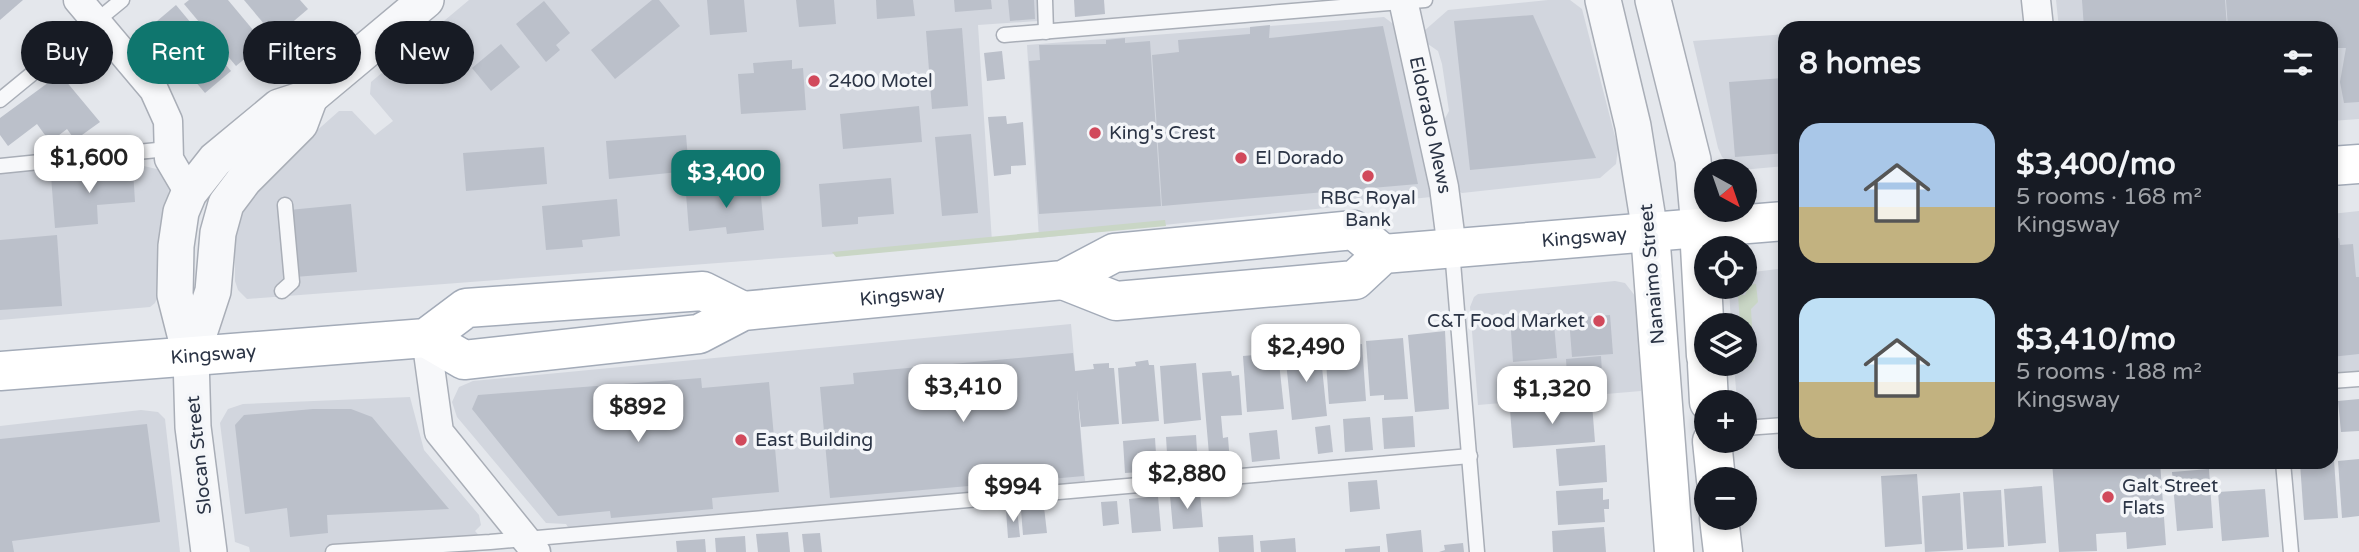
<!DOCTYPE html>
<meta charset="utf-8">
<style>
:root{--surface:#171b24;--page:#242831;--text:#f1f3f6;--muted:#9ea1a6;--accent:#0f766e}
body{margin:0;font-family:"Varela Round",sans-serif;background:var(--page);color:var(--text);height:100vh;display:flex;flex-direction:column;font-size:26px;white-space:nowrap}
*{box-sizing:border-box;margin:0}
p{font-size:23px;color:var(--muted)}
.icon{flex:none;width:38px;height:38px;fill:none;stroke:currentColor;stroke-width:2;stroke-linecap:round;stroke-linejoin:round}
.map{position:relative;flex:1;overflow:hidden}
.side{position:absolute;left:1778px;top:21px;width:560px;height:448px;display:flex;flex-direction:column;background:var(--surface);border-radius:21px;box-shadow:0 4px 10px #0003}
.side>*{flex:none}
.top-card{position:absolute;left:21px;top:21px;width:665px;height:63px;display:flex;gap:14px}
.needle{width:46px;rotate:140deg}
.tools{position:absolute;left:1694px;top:159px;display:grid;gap:14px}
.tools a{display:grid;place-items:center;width:63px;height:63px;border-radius:50%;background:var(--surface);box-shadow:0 4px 10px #0003;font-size:35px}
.price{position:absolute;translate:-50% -60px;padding:0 16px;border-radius:14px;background:#fff;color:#222;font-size:23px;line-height:46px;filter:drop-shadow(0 2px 4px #0008)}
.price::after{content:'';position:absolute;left:50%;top:42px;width:21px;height:16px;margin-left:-10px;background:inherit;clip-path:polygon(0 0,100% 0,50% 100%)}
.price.current{background:var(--accent);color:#fff}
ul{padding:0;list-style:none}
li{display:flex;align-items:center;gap:21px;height:175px;padding:0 21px}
li span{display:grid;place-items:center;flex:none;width:196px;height:140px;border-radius:21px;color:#555}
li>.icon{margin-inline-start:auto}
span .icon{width:84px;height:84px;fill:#fffc;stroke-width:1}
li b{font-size:30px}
h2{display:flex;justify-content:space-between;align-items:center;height:84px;padding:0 21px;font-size:30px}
.tag{padding:0 24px;border-radius:32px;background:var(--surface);box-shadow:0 4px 10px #0003;font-size:24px;line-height:63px}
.tag.current{background:var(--accent);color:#fff}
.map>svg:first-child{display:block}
</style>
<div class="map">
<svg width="2359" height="552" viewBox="0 0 2359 552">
<rect width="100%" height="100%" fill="#e4e7ec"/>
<!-- built -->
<g fill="#d2d6de">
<path d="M 469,0 L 1037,0 L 1038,21 L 978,25 L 992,242 L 247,299 L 238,290 L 235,281 L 235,240 L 237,221 L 246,202 L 270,172 L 339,111 L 352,111 L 375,135 L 393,121 L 370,94 L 371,82 Z"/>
<path d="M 1548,0 L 1570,0 L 1582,9 L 1618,148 L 1616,164 L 1600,178 L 1462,193 L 1458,191 L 1443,122 L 1449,111 L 1442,64 L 1438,51 L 1425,42 L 1424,31 L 1448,10 Z"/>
<path d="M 2056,0 L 2359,0 L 2359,119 L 2331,121 L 2331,28 L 2059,28 Z"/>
<path d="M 1384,17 L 1396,26 L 1431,197 L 1039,238 L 1027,45 Z"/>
<path d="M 1785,34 L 1785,166 L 1741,170 L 1734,167 L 1722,157 L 1718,148 L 1693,41 Z"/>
<path d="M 133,154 L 135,164 L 161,170 L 169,188 L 161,290 L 155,303 L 150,307 L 0,320 L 0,166 Z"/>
<path d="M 2359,211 L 2359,374 L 2331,376 L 2331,214 Z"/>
<path d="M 1785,268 L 1785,418 L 1750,422 L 1745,420 L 1745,402 L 1737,402 L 1734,364 L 1745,364 L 1745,326 L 1731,325 L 1729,287 L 1745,287 L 1745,273 Z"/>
<path d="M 1615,281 L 1625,283 L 1636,297 L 1641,391 L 1478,405 L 1470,307 L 1474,297 L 1478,294 Z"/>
<path d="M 1071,324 L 1086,490 L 573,535 L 566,524 L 546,523 L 457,417 L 452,402 L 459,387 L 473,381 Z"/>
<path d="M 410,397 L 424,450 L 479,515 L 481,525 L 475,531 L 485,542 L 333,552 L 250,552 L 249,547 L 235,542 L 220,423 L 228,409 L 243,404 Z"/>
<path d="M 141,410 L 158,412 L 165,419 L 180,552 L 0,552 L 0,426 Z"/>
</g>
<!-- green -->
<g fill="#c9d6c5">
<path d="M 1165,220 L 1166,226 L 836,257 L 832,252 Z"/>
<path d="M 1756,284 L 1758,302 L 1751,309 L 1754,361 L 1749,364 L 1749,360 L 1745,360 L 1745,326 L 1740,325 L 1738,295 L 1745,295 L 1749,285 Z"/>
</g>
<!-- building -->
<g fill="#bbc0ca">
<path d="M 0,0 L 23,0 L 0,20 Z"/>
<path d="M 189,0 L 228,0 L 264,43 L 236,66 L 184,4 Z"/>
<path d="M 244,0 L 300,0 L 308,9 L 275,37 Z"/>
<path d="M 652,0 L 659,0 L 680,26 L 615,79 L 591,50 Z"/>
<path d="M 707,0 L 744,0 L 747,32 L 710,35 Z"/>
<path d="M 796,0 L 834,0 L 836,24 L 799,27 Z"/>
<path d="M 876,0 L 913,0 L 915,16 L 877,19 Z"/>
<path d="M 954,0 L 991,0 L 992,9 L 955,12 Z"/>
<path d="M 1008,0 L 1034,0 L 1035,19 L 1010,21 Z"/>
<path d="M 1074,0 L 1104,0 L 1105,14 L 1075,17 Z"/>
<path d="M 2082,0 L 2225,0 L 2227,28 L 2084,28 Z"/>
<path d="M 2226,0 L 2359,0 L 2359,102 L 2344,103 L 2340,82 L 2346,48 L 2331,48 L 2331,28 L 2228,28 Z"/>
<path d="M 544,1 L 570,33 L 556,45 L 560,50 L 546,62 L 516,24 Z"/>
<path d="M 176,5 L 231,71 L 205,93 L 150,27 Z"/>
<path d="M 1533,15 L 1596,158 L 1470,170 L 1454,21 Z"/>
<path d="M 1270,25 L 1269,38 L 1383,26 L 1418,184 L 1162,206 L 1152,55 L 1179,52 L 1178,40 L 1250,34 L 1250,27 Z"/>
<path d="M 962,28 L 968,106 L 932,109 L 926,31 Z"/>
<path d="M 1125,38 L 1125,43 L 1150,41 L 1161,206 L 1039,214 L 1029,61 L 1040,60 L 1039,45 L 1106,44 L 1106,40 Z"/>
<path d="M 501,44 L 520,67 L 491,91 L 472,68 Z"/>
<path d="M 1002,51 L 1005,79 L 987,81 L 984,53 Z"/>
<path d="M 792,60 L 792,69 L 803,68 L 806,110 L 741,114 L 738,74 L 754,73 L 753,63 Z"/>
<path d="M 60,74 L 100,122 L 75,140 L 67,129 L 50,142 L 37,124 L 8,146 L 0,135 L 0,118 Z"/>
<path d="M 1785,78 L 1785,153 L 1735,157 L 1729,82 Z"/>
<path d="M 919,106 L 922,142 L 843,149 L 840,114 Z"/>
<path d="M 1006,116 L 1007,124 L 1023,122 L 1026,165 L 1011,166 L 1011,174 L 994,176 L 988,117 Z"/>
<path d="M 971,134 L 978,213 L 942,216 L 935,137 Z"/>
<path d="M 686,135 L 689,171 L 609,179 L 606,141 Z"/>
<path d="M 544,147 L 547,184 L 466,191 L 463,153 Z"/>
<path d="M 133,169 L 135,202 L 97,205 L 98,224 L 55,228 L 51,176 Z"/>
<path d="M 891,178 L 894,214 L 858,217 L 858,224 L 822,227 L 819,184 Z"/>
<path d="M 760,186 L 764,230 L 727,234 L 726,227 L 689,231 L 686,194 Z"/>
<path d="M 617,199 L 620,236 L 582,240 L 583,247 L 546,250 L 542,206 Z"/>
<path d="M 351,204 L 357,272 L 295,277 L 289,210 Z"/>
<path d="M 57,235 L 62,306 L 0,310 L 0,240 Z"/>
<path d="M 2339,238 L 2340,245 L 2353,244 L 2356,277 L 2359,277 L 2359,354 L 2331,357 L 2331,239 Z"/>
<path d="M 1553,313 L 1557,358 L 1513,362 L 1510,316 Z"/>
<path d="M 1610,315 L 1613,354 L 1572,357 L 1569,318 Z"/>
<path d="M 1445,331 L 1449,409 L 1415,412 L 1408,335 Z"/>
<path d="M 1403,338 L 1408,399 L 1384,400 L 1384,395 L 1370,396 L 1366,341 Z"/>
<path d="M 1362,344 L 1366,401 L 1329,404 L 1325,347 Z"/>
<path d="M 1320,348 L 1327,416 L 1292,420 L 1285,352 Z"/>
<path d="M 1073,353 L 1075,371 L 1094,369 L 1093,364 L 1109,363 L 1109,368 L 1114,368 L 1119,424 L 1081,427 L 1077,390 L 1084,476 L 830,498 L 820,387 L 854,384 L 853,373 Z"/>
<path d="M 1278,353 L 1284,409 L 1247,412 L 1243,356 Z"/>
<path d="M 1601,356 L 1602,373 L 1567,376 L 1566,359 Z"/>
<path d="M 1148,360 L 1149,365 L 1154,365 L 1159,421 L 1122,424 L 1118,368 L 1136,366 L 1135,362 Z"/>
<path d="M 1196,363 L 1201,420 L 1164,424 L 1160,366 Z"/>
<path d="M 1231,371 L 1232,376 L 1239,375 L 1242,415 L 1221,416 L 1223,438 L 1228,437 L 1230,464 L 1210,466 L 1202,373 Z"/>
<path d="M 1597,376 L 1598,394 L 1564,396 L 1562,379 Z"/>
<path d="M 701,378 L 702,388 L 769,382 L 779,492 L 712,498 L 713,509 L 611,518 L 610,511 L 558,516 L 472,409 L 478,395 Z"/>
<path d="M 2359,399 L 2359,431 L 2341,432 L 2338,401 Z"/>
<path d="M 2331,403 L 2334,403 L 2336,434 L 2331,434 Z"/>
<path d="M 1592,404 L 1595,442 L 1513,448 L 1510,410 Z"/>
<path d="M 313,409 L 351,409 L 372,417 L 449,509 L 327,515 L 328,533 L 290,537 L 287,508 L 245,514 L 235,425 L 244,415 Z"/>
<path d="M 1413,416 L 1415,447 L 1384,449 L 1382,418 Z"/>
<path d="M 1370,417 L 1373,450 L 1345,452 L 1343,419 Z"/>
<path d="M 147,424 L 160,522 L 12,541 L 14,552 L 0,552 L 0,439 Z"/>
<path d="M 1330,425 L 1333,452 L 1318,454 L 1315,427 Z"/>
<path d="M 1277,430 L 1280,459 L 1252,462 L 1249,433 Z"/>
<path d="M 1196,435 L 1198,467 L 1168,469 L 1166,437 Z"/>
<path d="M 1155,438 L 1157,471 L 1125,473 L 1123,441 Z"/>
<path d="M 1605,445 L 1607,482 L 1559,486 L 1556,449 Z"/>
<path d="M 2359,459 L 2359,516 L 2342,518 L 2338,461 Z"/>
<path d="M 2334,460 L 2338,518 L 2304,520 L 2300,463 Z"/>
<path d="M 2052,462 L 2160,462 L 2166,545 L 2127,549 L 2126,532 L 2096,534 L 2097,551 L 2059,552 Z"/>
<path d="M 2209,469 L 2213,528 L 2177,531 L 2172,472 Z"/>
<path d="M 1917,474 L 1922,544 L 1885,547 L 1881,476 Z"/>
<path d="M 1377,480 L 1380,509 L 1350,512 L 1348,482 Z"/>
<path d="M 2042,486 L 2046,543 L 2008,546 L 2004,489 Z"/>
<path d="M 1603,488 L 1603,500 L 1609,499 L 1609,509 L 1604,509 L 1605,522 L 1558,525 L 1556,491 Z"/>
<path d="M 2265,489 L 2269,537 L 2222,541 L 2218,492 Z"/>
<path d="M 2001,490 L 2004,547 L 1967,549 L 1963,492 Z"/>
<path d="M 1200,493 L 1203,527 L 1173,529 L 1170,496 Z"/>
<path d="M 1960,493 L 1963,550 L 1925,552 L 1922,496 Z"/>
<path d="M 1158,496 L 1161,531 L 1132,533 L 1129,499 Z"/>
<path d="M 1117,501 L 1119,524 L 1103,526 L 1101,502 Z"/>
<path d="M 1044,507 L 1047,533 L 1023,535 L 1021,510 Z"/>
<path d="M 1017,509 L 1020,537 L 1008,538 L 1006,510 Z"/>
<path d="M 1604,527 L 1606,552 L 1553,552 L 1552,531 Z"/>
<path d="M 1421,530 L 1423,552 L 1388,552 L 1386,534 Z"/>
<path d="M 788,532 L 790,552 L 758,552 L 756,534 Z"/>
<path d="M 820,533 L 822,552 L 804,552 L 802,534 Z"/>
<path d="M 1253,535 L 1254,552 L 1219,552 L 1218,537 Z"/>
<path d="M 745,536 L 746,552 L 716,552 L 715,538 Z"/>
<path d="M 1295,538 L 1296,552 L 1261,552 L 1260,541 Z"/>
<path d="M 705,539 L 706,552 L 677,552 L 676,541 Z"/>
<path d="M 1463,543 L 1464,552 L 1439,552 L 1445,550 L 1444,545 Z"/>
<path d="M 1380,546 L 1380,552 L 1345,552 L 1345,549 Z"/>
</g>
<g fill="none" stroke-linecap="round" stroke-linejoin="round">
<!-- service casing -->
<g stroke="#a9aeb7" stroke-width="17">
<g id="service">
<path d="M 1045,0 L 1046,32"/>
<path d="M 1004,35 L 1425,0"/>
<path d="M 0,100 L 122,0"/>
<path d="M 0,166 L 167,149"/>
<path d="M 1452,250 L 1477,552"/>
<path d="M 282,291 L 292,282 L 285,205"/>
<path d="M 2331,381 L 2359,379"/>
<path d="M 1745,428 L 1785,425"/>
<path d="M 2283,462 L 2291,552"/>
<path d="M 333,552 L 490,542 L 1470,456"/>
</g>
</g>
<!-- minor casing -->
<g stroke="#a9aeb7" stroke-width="31">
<g id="minor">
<path d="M 78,0 L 154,90 L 168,121 L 169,159 L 189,193"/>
<path id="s1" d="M 1403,0 L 1444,187 L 1452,249"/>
<path d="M 2036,0 L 2039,28"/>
<path d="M 426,338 L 439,432 L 536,552"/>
</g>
</g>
<!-- tertiary casing -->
<g stroke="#a9aeb7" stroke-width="38">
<g id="tertiary">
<path d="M 1603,0 L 1633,126 L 1650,232"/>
<path d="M 1653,0 L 1693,160 L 1699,228"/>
<path d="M 191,358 L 213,291 L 218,233 L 226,204 L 244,180 L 300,124 L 310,97"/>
<path d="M 209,552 L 193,427 L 191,358 L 175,295 L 176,246 L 181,212 L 189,193 L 215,160 L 279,107 L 310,97 L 426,0"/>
</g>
</g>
<!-- secondary casing -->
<g stroke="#a9aeb7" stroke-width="41">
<g id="secondary">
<path d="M 1699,228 L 1706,356"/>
<path d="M 1650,232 L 1674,552"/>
<path d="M 1707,364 L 1709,402"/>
<path d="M 1712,441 L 1716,480"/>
<path d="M 1719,518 L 1723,552"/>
</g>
</g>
<!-- primary casing -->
<g stroke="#a3abb8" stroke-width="41">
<g id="primary">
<path d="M 2331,166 L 2359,164"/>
<path id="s2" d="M 1063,280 L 1116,301 L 1355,280 L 1383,254 L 1785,221"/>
<path id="s3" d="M 426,338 L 464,360 L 699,334 L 743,311 L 1063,280 L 1114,253 L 1354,230 L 1383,254"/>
<path id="s4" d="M 0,371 L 426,338 L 466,308 L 703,291 L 743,311"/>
</g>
</g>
<!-- service -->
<use href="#service" stroke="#f7f8fa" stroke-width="14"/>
<!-- minor -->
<use href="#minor" stroke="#f7f8fa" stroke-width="28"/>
<!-- tertiary -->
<use href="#tertiary" stroke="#f7f8fa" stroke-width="35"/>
<!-- secondary -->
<use href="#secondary" stroke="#fff" stroke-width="38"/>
<!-- primary -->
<use href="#primary" stroke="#fff" stroke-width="38"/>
</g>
<!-- markers -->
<g fill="#d1495b" stroke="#f4f6f9" stroke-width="2.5">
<circle cx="814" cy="81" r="7"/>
<circle cx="1095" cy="133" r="7"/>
<circle cx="1241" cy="158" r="7"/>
<circle cx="1368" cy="176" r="7"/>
<circle cx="1599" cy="321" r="7"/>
<circle cx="741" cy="440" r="7"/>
<circle cx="2108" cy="497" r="7"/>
</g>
<g text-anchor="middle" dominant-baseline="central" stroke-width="7" stroke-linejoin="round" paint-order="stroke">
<!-- poi labels -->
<g font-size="19" fill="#2b3445" stroke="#f4f6f9" text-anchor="start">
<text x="828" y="81">2400 Motel</text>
<text x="1109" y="133">King's Crest</text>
<text x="1255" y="158">El Dorado</text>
<text x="1368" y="198" text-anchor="middle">RBC Royal<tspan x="1368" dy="22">Bank</tspan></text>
<text x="1585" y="321" text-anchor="end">C&amp;T Food Market</text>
<text x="755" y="440">East Building</text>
<text x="2122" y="486">Galt Street<tspan x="2122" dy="22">Flats</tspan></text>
</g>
<!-- street labels -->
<g font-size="19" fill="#2b3445" stroke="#f4f6f9">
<text stroke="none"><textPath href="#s1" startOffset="128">Eldorado Mews</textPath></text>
<text stroke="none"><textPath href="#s2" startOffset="537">Kingsway</textPath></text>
<text transform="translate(1652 274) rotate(-95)">Nanaimo Street</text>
<text stroke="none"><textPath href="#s3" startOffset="490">Kingsway</textPath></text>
<text stroke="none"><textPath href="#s4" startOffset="214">Kingsway</textPath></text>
<text transform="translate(199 455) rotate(-96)">Slocan Street</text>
</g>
</g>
</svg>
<div class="tools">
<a><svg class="needle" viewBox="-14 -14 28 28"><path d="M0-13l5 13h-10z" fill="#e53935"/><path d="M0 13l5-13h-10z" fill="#9ea1a6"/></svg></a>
<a><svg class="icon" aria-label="locate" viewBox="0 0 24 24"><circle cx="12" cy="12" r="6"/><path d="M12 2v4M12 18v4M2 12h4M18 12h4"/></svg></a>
<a><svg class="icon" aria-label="layers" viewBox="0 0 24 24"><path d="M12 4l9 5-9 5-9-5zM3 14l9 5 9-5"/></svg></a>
<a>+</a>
<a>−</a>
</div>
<b class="price" style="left:89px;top:195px">$1,600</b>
<b class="price current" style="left:726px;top:210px">$3,400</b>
<b class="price" style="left:1306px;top:384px">$2,490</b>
<b class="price" style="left:963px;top:424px">$3,410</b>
<b class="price" style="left:1552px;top:426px">$1,320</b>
<b class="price" style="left:638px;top:444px">$892</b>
<b class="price" style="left:1187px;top:511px">$2,880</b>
<b class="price" style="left:1013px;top:524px">$994</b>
<div class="top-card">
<a class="tag">Buy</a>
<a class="tag current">Rent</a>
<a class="tag">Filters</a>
<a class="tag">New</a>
</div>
<section class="side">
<h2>8 homes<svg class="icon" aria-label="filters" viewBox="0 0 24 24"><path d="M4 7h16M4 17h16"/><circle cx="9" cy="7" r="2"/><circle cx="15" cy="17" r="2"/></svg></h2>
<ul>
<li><span style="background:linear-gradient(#a9c7e8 60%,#c2b280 0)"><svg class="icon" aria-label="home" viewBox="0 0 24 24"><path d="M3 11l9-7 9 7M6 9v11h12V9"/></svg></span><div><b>$3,400/mo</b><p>5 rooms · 168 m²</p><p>Kingsway</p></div></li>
<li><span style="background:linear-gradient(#bfe0f5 60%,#c2b280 0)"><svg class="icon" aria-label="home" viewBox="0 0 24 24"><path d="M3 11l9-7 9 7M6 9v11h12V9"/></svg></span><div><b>$3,410/mo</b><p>5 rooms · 188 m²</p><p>Kingsway</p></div></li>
</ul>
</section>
</div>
